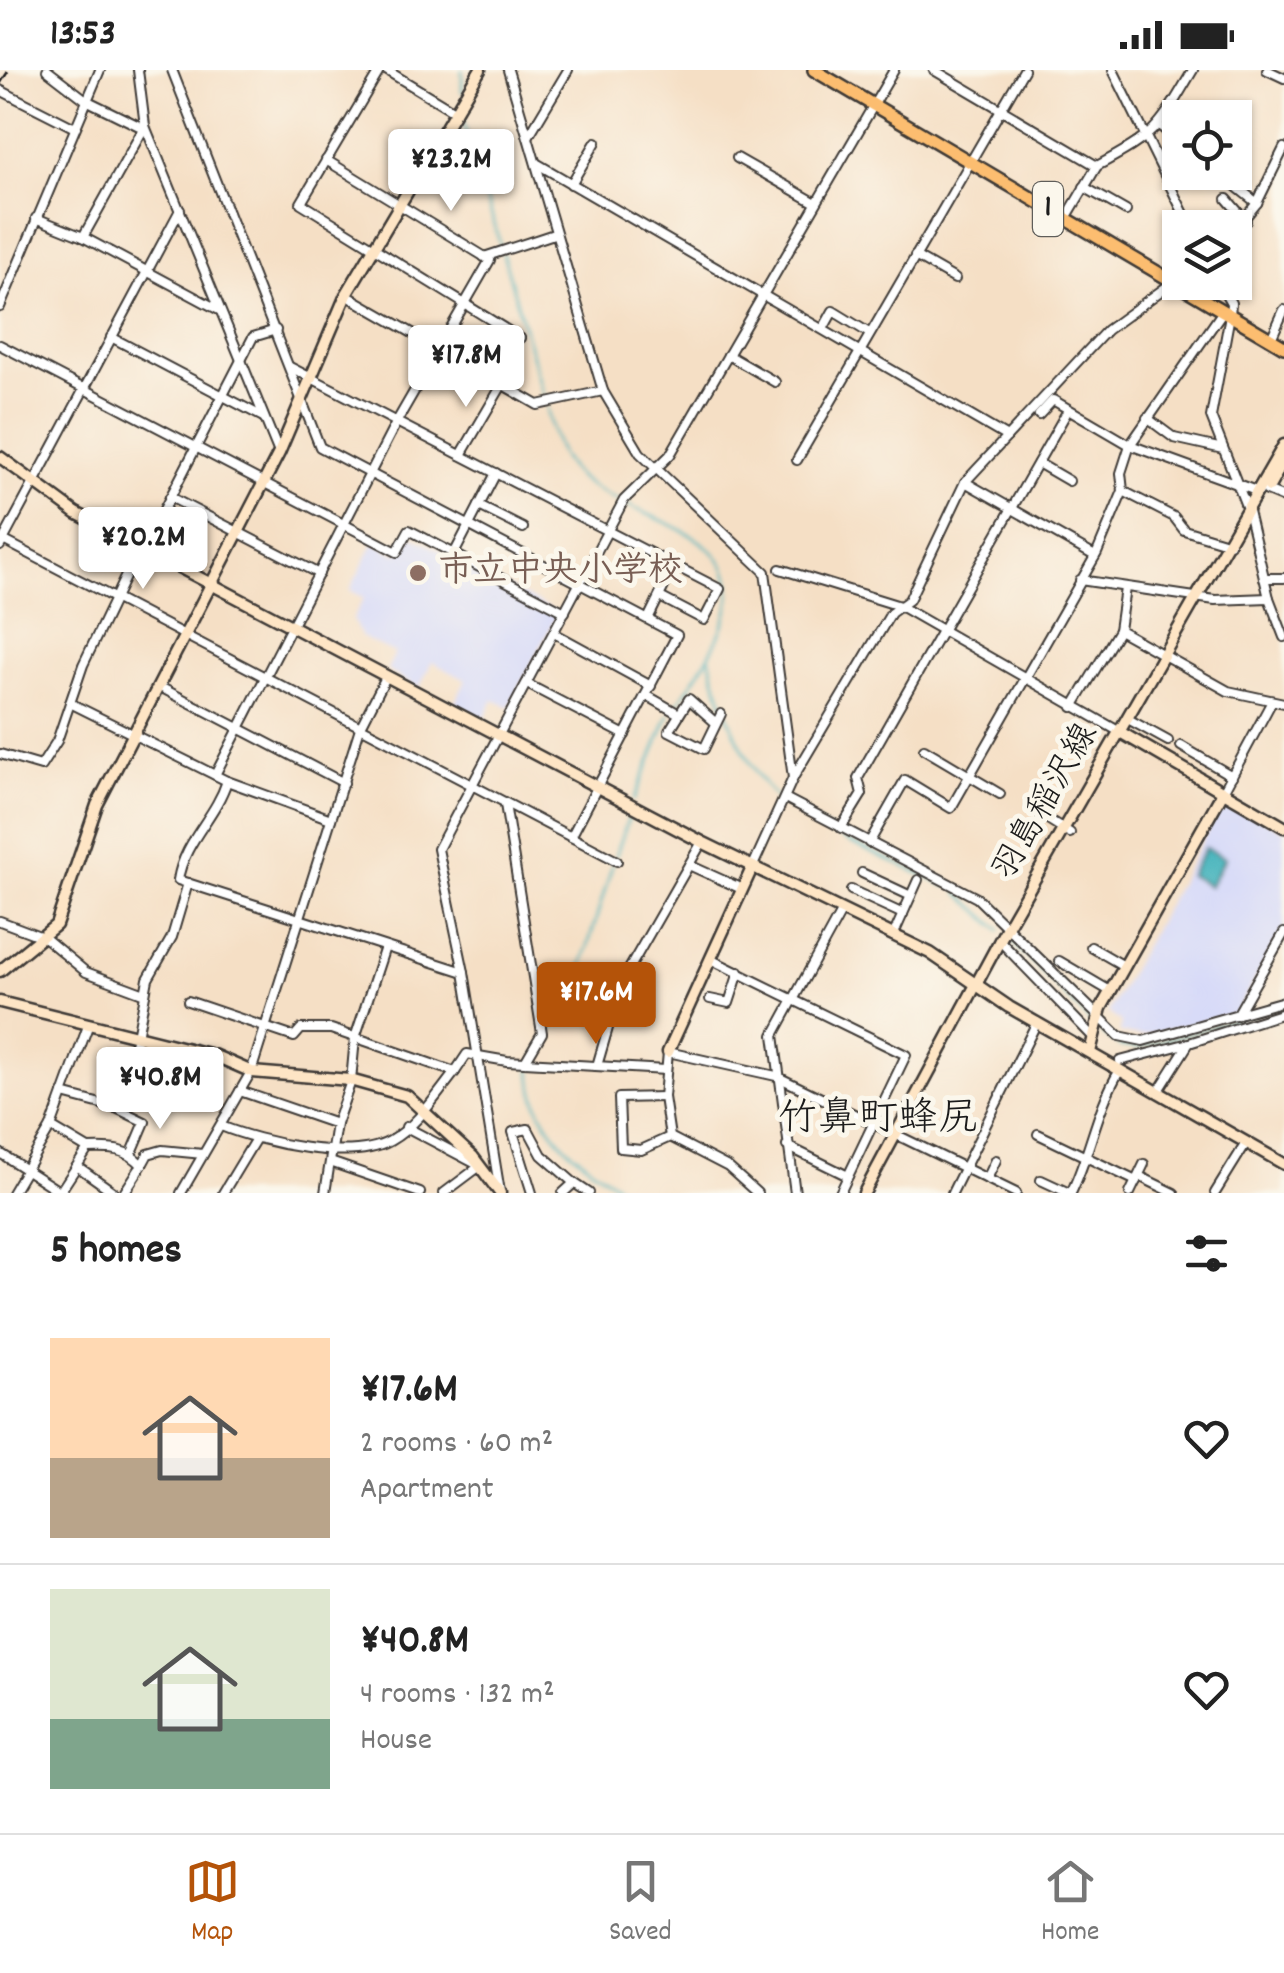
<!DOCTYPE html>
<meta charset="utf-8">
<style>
:root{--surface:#fff;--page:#f2f2f2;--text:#222;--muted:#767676;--line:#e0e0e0;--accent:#b45309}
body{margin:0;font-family:Dekko,"Klee One",sans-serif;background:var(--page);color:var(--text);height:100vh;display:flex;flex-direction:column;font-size:38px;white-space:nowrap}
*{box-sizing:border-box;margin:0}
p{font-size:32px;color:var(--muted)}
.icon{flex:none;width:55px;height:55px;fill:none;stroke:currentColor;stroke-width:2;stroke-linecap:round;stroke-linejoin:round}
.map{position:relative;height:1123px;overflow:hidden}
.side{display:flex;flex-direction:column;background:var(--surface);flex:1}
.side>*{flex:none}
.tools{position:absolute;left:1162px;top:30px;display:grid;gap:20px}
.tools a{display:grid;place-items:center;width:90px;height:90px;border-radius:0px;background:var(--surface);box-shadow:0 2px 8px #0004;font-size:50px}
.price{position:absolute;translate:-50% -85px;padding:0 22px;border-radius:10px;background:#fff;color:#222;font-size:32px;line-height:65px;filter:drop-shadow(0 2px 5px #0008)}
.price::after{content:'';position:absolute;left:50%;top:60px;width:30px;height:22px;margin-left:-15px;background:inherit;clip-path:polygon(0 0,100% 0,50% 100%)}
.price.selected{background:var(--accent);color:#fff}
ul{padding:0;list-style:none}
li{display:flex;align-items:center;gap:30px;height:250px;padding:0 50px}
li+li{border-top:2px solid var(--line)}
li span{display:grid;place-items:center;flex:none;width:280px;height:200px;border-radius:0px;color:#555}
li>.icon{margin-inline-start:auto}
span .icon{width:120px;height:120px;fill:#fffc;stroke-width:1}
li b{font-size:42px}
h2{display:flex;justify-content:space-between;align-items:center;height:120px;padding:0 50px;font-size:42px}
.status{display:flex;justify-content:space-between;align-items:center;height:70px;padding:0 50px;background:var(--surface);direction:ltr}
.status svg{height:28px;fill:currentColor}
.tabs{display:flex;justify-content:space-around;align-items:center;height:140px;border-top:2px solid var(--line);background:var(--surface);font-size:28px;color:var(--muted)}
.tabs a{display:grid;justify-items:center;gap:5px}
.tabs .selected{color:var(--accent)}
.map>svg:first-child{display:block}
</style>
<div class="status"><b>13:53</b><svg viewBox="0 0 49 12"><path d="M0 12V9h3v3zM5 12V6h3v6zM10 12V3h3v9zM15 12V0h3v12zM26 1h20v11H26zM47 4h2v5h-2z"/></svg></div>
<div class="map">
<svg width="1284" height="1123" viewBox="0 0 1284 1123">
<rect width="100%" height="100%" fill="#fbf7ec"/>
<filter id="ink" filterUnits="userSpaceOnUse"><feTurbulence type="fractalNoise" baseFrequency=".01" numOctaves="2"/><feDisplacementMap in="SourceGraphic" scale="20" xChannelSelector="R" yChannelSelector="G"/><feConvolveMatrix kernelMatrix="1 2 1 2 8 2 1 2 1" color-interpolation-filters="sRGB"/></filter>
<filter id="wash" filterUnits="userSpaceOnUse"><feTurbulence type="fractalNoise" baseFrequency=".0048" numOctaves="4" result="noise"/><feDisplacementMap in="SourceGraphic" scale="40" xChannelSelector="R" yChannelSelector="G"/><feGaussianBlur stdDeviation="2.25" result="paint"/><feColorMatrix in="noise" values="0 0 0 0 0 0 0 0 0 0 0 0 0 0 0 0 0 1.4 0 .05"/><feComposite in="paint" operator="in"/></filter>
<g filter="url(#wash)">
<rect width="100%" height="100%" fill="#f5dfc5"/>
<!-- built -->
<g fill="#d4d8f9">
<path d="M 408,464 L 558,543 L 509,637 L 494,630 L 482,652 L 453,637 L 466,610 L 432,592 L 419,618 L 387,600 L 395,583 L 361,567 L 353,549 L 364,528 L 350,520 L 374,472 L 397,485 Z"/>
<path d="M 1226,728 L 1284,761 L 1284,858 L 1236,943 L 1142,966 L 1120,963 L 1121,953 L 1108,942 Z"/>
</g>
<!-- water -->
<path fill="#42b2bc" stroke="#2f676c" stroke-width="2.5" d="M 1205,778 L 1225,788 L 1209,816 L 1190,805 Z"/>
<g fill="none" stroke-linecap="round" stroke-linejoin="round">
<!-- stream -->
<g stroke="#42b2bc" stroke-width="2.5">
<path d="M 462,0 L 462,22"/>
<path d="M 463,35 L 464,54 L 501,177"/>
<path d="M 503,184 L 545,331"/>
<path d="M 547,338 C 551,355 555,375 564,390 C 576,410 598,421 619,431 C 648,446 691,459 714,483 C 757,527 701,599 676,636"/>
<path d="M 709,586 C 722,637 742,692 778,730"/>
<path d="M 634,730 L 669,645"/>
<path d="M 785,734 L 847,771 L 947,816"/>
<path d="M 616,785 L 631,741"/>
<path d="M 958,822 L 1000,860"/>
<path d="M 1006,866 L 1092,953"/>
<path d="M 1101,962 L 1120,976 L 1138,978 L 1284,936"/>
<path d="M 535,989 L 574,922 L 613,793"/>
<path d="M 531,999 C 533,1064 580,1089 628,1123"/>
</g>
</g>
</g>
<g filter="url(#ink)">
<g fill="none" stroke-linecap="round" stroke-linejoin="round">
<!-- street casing -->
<g stroke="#3d3935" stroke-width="12">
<g id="street">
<path d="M 47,0 L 86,30 L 141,57"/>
<path d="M 138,0 L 145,56 L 279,383"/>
<path d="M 172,0 L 320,377 L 677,565 L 571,767"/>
<path d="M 380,0 L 301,133 L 520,268"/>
<path d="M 386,0 L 454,41"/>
<path d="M 508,0 L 603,321 L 640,383 L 765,502 L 793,708"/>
<path d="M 934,0 L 1097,96 C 1158,63 1158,59 1193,0"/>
<path d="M 1113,0 L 1191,158"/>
<path d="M 1267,0 L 1284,8"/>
<path d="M 0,20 L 73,57"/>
<path d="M 1160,56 L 1180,72"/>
<path d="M 528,67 L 568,0"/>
<path d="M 737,88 L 816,133"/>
<path d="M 536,93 L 1007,367"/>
<path d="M 1218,102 L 1257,133"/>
<path d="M 571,114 L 596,72"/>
<path d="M 1084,117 L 1126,141"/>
<path d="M 1227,129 L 1246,151"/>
<path d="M 36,148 L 83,167 L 219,240"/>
<path d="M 1065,150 L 1097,96"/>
<path d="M 1235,160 L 1257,133 L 1284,78"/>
<path d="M 83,167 L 145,56"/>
<path d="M 915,186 L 955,209"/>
<path d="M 484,187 L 554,164"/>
<path d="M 1219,212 L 1231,233 L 1230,245 L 1211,347 L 1248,441 L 1269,528 L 1284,567"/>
<path d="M 346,225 L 538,335 L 603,321"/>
<path d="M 0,237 L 100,0"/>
<path d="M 823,259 L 833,241 L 869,263"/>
<path d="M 111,267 L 263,347"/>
<path d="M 1271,269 L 1284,240"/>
<path d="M 0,275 L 397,482 L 409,460 L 565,542"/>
<path d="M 728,285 L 775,312"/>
<path d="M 290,297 L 720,519 L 704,550 L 660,527"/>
<path d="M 1039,345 L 1053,330 L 1130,375 L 1259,422"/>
<path d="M 1147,348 L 1174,368 L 1223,379"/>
<path d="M 461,385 L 502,315"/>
<path d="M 797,390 L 1024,0"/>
<path d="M 1038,393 L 1069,411"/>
<path d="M 965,412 L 1095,486"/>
<path d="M 1123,421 L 1174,447 L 1184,460 L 1230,474"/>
<path d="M 1267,421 L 1284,428"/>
<path d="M 170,427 L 319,504"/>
<path d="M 479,436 L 523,458"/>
<path d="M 3,470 L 617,791"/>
<path d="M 0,476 L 180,140"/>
<path d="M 144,478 L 253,267 L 276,260"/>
<path d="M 454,484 L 496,403"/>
<path d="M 780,499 L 900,536 L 1120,662"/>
<path d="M 1264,508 L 1284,508"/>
<path d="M 1080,510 L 1215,530 L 1269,528"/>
<path d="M 1125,518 L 1119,560 L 1228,621 L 1284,633"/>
<path d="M 648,549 L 674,496"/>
<path d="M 554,563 L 651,616"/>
<path d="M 527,614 L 625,665"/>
<path d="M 158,616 L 344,713"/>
<path d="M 646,625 L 679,644"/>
<path d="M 70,633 L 227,711 L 331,749"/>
<path d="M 1073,637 L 1119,560"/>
<path d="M 1128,649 L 1168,671"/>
<path d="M 716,653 L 689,629 L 669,661 L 704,679 L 721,644"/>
<path d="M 1181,676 L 1232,706"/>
<path d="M 924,679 L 1000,724"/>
<path d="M 0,684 L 41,696 L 57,671 L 83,595 L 140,476"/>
<path d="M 215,705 L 397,351 L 490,190 L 326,90"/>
<path d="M 227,711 C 215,748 184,771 178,810 L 464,902"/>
<path d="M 1223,722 L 1271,633"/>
<path d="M 785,728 L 977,828 L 1119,966 L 1143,971 L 1284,931"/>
<path d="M 505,734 L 542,963 L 525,992"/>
<path d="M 1030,738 L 1070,763"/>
<path d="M 841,758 L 862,724 L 858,708 L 1068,340"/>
<path d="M 869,773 L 905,710 L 951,738 L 1097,483 L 1123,421 L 1121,403 L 1130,375 L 1223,241"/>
<path d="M 689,795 L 742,819"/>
<path d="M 752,798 L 793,708 L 891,543 L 909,530 L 965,412 L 1107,260 L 1180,207"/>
<path d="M 862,803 L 911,826"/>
<path d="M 851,820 L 903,844"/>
<path d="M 0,851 L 45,868 L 86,902 L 145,924"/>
<path d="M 893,866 L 918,810"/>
<path d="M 999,870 L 1094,968"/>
<path d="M 1091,877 L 1124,896"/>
<path d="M 710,889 L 906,985 L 840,1123"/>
<path d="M 1059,891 L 1110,921"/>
<path d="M 710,929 L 729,933 L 739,902"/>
<path d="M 188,931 L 294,967 L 301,959 L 331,959 L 455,1002 L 467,984 L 507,991 L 666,1000"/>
<path d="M 1237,945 L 1284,863"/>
<path d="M 1120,991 L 1189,973"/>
<path d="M 597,996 L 621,913 L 702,772"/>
<path d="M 240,1021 L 336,1054"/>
<path d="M 1158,1022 L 1189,973 L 1284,943"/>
<path d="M 63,1024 L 116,1038"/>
<path d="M 664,1027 L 619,1028 L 621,1078 L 641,1080 L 670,1067"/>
<path d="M 221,1056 C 260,1072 351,1093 390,1071 C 417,1056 436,1026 455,1002"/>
<path d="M 51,1057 L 88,1079"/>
<path d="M 406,1057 L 480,1096 L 444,1123"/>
<path d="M 1038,1064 L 1136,1111"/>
<path d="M 787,1076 L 848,1106"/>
<path d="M 0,1083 L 62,1123"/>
<path d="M 131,1085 L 145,1052 L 116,1038 L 137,967 L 148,909 L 172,867 L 188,813"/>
<path d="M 333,1093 L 420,1123"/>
<path d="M 142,1095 L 148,1084 L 162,1080 L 203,1084"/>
<path d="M 77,1096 L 115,1123"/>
<path d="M 1139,1106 L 1174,1123"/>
<path d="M 987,1109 L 996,1090"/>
<path d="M 1041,1110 L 1069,1123"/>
<path d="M 60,1122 L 88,1079 C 110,1078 126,1078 142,1095 L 124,1123"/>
<path d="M 500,1122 L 464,902 L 438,779 L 624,430 L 670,385 L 894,0"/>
<path d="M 12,1123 L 51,1057 L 88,956"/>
<path d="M 181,1123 L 251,1002 L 360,658 L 386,607"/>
<path d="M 223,1123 L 255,1070"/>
<path d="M 325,1123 L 336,1054 L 351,1011 L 355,968 L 385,877"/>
<path d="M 532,1123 L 513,1062 L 528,1059 L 542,1085 L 574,1113"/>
<path d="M 563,1123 L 574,1113 L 589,1123"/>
<path d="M 757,1123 L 728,1097 L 670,1067 L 664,1027 L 668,982 L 776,1006 L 1016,1123"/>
<path d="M 795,1123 L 774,965 L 841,842"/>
<path d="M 952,1123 L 1037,952"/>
<path d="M 1071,1123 C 1091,1082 1096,1039 1120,1000"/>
<path d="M 1130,1123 L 1144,1094"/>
<path d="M 1215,1123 L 1246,1073"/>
</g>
</g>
<!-- secondary casing -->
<g stroke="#3d3935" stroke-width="15">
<g id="secondary">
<path d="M 0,387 L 76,443 L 702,772 L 930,883 L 1009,937 L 1284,1094"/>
<path d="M 1269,417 L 1284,390"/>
<path d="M 1120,662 L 1284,757"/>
<path d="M 0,901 L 56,855 L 97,735 L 279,383 L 346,225 L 480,0"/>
<path d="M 0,932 L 213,985 L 252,1002 L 350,1010 L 407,1026 L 473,1087 L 500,1123"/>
<path d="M 668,982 L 752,798"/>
<path d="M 1090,982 L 1101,938 L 1223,722"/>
<path d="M 864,1123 L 1007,857 L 1284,375"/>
</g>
</g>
<!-- primary casing -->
<g stroke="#3d3935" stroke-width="16">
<path id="primary" d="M 814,0 L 1284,277"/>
</g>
<!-- street -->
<use href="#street" stroke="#fff" stroke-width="8"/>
<!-- secondary -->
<use href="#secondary" stroke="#fee5c5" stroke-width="10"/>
<!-- primary -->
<use href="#primary" stroke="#fcbd6f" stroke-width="11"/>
<!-- rail -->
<path stroke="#1c1c1c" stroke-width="2.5" stroke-dasharray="15 8" stroke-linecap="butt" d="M 0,14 L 9,0"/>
</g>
</g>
<!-- markers -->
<circle fill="#8d6e63" stroke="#fbf7ec" stroke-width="4" cx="418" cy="503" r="10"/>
<g text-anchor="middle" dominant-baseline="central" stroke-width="10" stroke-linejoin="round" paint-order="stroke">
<!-- shield labels -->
<rect fill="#fbf7ec" stroke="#5f5e5a" stroke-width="2.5" x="1033" y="112" width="30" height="54" rx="8"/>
<g font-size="32" font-weight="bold" fill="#1c1c1c">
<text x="1048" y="139">1</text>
</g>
<!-- education labels -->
<g font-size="35" font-weight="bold" fill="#785e54" stroke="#fbf7ec" text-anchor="start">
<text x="438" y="503">市立中央小学校</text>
</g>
<!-- street labels -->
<g font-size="35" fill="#1c1c1c" stroke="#fbf7ec">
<text transform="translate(1047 733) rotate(-60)">羽島稲沢線</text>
</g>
<!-- quarter labels -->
<g font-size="40" fill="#1c1c1c" stroke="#fbf7ec">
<text x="878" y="1051">竹鼻町蜂尻</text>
</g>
</g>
</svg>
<div class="tools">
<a><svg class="icon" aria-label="locate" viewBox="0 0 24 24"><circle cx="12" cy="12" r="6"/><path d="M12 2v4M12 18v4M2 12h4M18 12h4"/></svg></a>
<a><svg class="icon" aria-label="layers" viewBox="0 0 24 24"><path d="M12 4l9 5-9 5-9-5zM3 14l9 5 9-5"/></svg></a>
</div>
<b class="price" style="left:451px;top:144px">¥23.2M</b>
<b class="price" style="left:466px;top:340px">¥17.8M</b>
<b class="price" style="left:143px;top:522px">¥20.2M</b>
<b class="price selected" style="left:596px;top:977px">¥17.6M</b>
<b class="price" style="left:160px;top:1062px">¥40.8M</b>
</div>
<section class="side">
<h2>5 homes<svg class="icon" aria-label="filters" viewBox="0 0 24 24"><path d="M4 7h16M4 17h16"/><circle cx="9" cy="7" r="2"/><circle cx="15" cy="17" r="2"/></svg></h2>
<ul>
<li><span style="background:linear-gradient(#ffd9b3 60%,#b9a48a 0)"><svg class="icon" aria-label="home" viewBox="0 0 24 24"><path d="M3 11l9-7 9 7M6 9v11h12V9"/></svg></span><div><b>¥17.6M</b><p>2 rooms · 60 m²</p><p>Apartment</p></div><svg class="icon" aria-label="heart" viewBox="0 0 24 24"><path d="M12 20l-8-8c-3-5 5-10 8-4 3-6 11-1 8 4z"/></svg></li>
<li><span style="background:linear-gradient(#dfe7d0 65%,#7fa58c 0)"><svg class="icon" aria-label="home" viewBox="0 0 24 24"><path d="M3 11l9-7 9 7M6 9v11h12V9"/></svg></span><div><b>¥40.8M</b><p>4 rooms · 132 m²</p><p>House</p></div><svg class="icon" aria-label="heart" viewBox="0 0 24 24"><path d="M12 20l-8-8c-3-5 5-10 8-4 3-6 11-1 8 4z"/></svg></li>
</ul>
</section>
<nav class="tabs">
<a class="selected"><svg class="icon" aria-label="map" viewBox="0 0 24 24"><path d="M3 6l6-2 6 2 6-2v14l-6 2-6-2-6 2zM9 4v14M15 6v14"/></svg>Map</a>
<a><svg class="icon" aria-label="saved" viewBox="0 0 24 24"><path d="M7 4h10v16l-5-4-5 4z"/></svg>Saved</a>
<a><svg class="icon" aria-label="home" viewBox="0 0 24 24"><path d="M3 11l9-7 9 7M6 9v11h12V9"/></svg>Home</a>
</nav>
